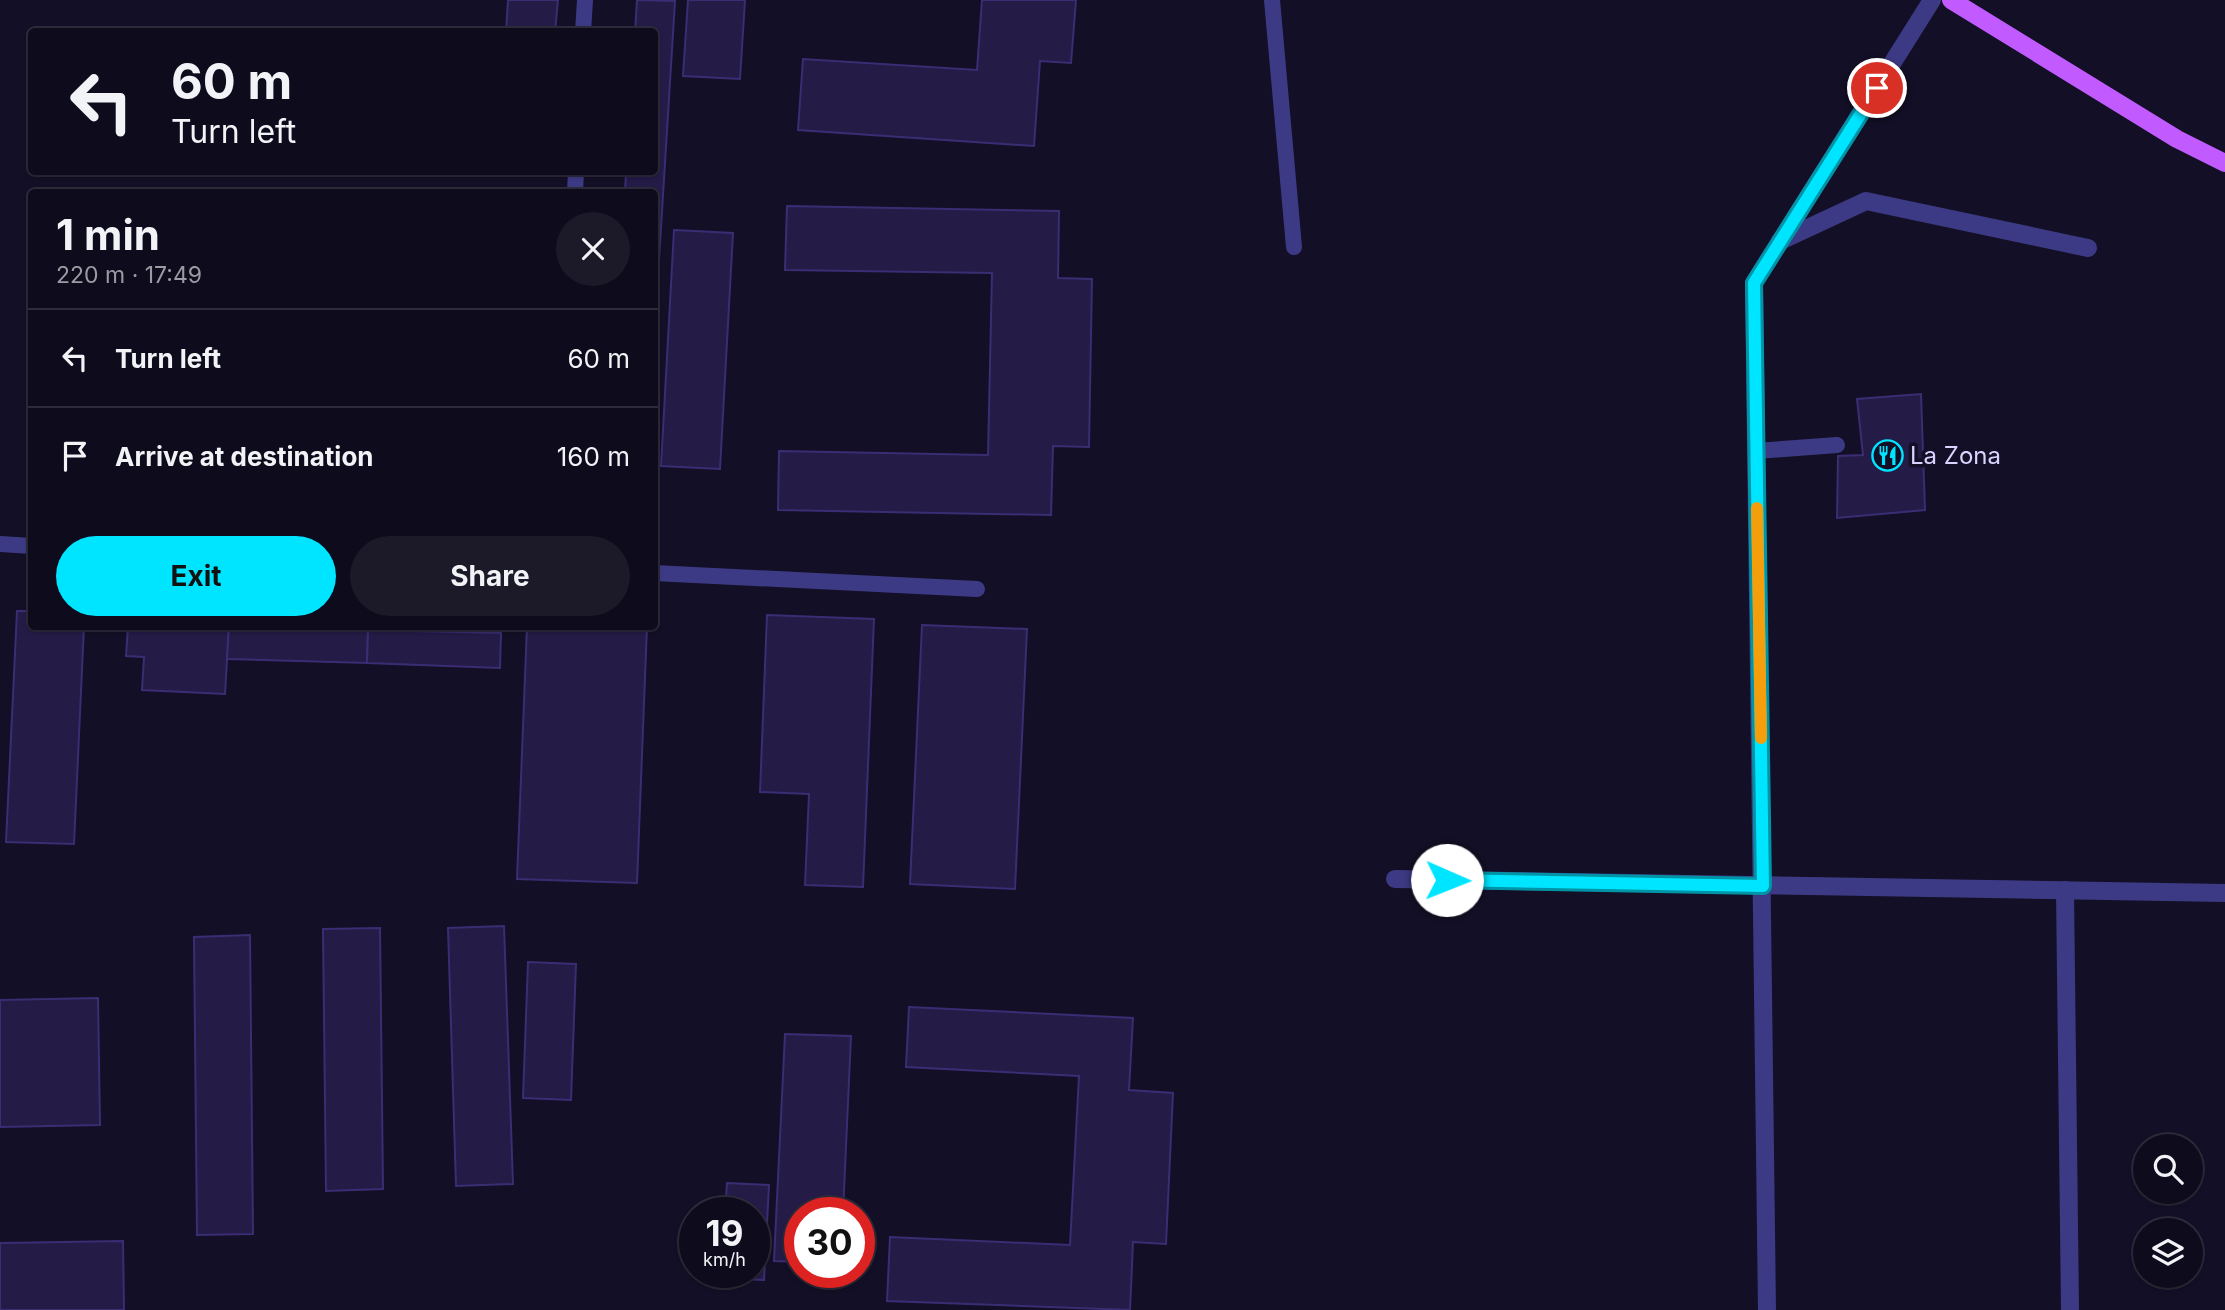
<!DOCTYPE html>
<html lang="en">
<head>
<meta charset="utf-8">
<style>
	body { margin:0; font-family:Inter,sans-serif; background:#1c1929; color:#f1f3f6; height:100vh; display:flex; flex-direction:column; font-size:26px; white-space:nowrap }
	* { box-sizing:border-box; margin:0 }
	p { font-size:23px; color:#9b9ba3 }
	.icon { flex:none; width:38px; height:38px; fill:none; stroke:currentColor; stroke-width:2; stroke-linecap:round; stroke-linejoin:round }
	.map { position:relative; flex:1; overflow:hidden }
	.side { position:absolute; left:28px; top:189px; width:630px; height:441px; display:flex; flex-direction:column; background:#0e0b1c; border-radius:7px; box-shadow:0 2px 5px #0004,0 0 0 2px #2e2b3b }
	.side>* { flex:none }
	.hud { position:absolute; left:28px; top:28px; width:630px; height:147px; border-radius:7px; box-shadow:0 2px 5px #0004,0 0 0 2px #2e2b3b; background:#0e0b1c; color:#f1f3f6; overflow:hidden }
	.tools { position:absolute; left:2133px; top:1134px; display:grid; gap:14px }
	.tools a { display:grid; place-items:center; width:70px; height:70px; border-radius:50%; background:#0e0b1c; box-shadow:0 2px 5px #0004,0 0 0 2px #2e2b3b; font-size:35px }
	.speed { position:absolute; left:679px; top:1197px; display:flex; gap:14px; font-size:35px; font-weight:700; text-align:center }
	.speed>* { display:grid; place-content:center; width:91px; height:91px; border-radius:50%; background:#0e0b1c; box-shadow:0 2px 5px #0004,0 0 0 2px #2e2b3b; line-height:1 }
	.speed small { font-size:18px; font-weight:400 }
	.speed .limit { border:10px solid #d22; background:#fff; color:#111 }
	.pin { position:absolute; display:grid; place-items:center; width:60px; height:60px; color:#fff; margin:-30px; border:4px solid #fff; border-radius:50%; box-shadow:0 2px 7px #0007 }
	.me { position:absolute; width:77px; margin:-38px; rotate:91deg; stroke-linejoin:round; filter:drop-shadow(0 0 5px #0008) }
	.turn { display:flex; align-items:center; gap:24px; height:147px; padding:0 28px; font-size:32px }
	.turn .icon { width:91px; height:91px; stroke-width:2.5 }
	.turn b { display:block; font-size:49px; line-height:60px }
	.round { display:grid; place-items:center; flex:none; width:74px; height:74px; border-radius:37px; background:#1c1929 }
	.headline { display:flex; align-items:center; justify-content:space-between; height:119px; padding:0 28px }
	h1 { font-size:42px; font-weight:700; line-height:52px }
	.cta { display:flex; gap:14px; margin-top:auto; padding:14px 28px }
	.cta a { flex:1; height:80px; border-radius:42px; background:#00e5ff; color:#111; font-size:28px; font-weight:700; line-height:80px; text-align:center }
	.cta a+a { background:#1c1929; color:#f1f3f6 }
	ul { padding:0; list-style:none }
	li { display:flex; align-items:center; gap:21px; height:98px; padding:0 28px; border-top:2px solid #2e2b3b }
	li div { flex:1 }
	li b { display:block; font-size:26px }
	li em { font-style:normal }
	.map>svg:first-child { display:block }
	.building { fill:#241b47; stroke:#3b2d73; stroke-width:2 }
	.lines { fill:none; stroke-linecap:round; stroke-linejoin:round }
	.service { stroke:#3d3a85; stroke-width:16 }
	.minor { stroke:#3d3a85; stroke-width:18 }
	.primary { stroke:#c25bff; stroke-width:18 }
	.route-casing { stroke:#0095a6; stroke-width:18 }
	.route { stroke:#00e5ff; stroke-width:12 }
	.slow { stroke:#f59e0b; stroke-width:12 }
	.labels { text-anchor:middle; stroke-width:7; stroke-linejoin:round; paint-order:stroke }
	.poi-label { font-size:24px; fill:#d9d4ff; stroke:#130f26; text-anchor:start }
</style>
</head>
<body>
<div class="map">
<svg width="2225" height="1310" viewBox="0 0 2225 1310">
	<rect width="100%" height="100%" fill="#130f26"/>
	<g class="building">
		<polygon points="508,0 558,0 555,32 506,32"/>
		<polygon points="637,0 675,1 656,309 654,192 625,192 626,172 654,172 654,32 635,32"/>
		<polygon points="688,0 745,0 740,79 683,76"/>
		<polygon points="982,0 1076,0 1071,63 1040,61 1034,146 798,130 803,59 977,70"/>
		<polygon points="787,206 1059,211 1058,278 1092,279 1089,447 1053,446 1051,515 778,510 779,451 988,455 992,273 785,270"/>
		<polygon points="674,230 733,233 720,469 661,466"/>
		<polygon points="1921,394 1925,510 1837,518 1838,456 1863,455 1857,399"/>
		<polygon points="17,611 32,611 32,626 84,626 74,844 6,842"/>
		<polygon points="767,615 874,619 863,887 805,885 809,794 760,792"/>
		<polygon points="922,625 1027,629 1015,889 910,884"/>
		<polygon points="128,626 229,626 225,694 142,690 144,657 126,656"/>
		<polygon points="229,626 368,630 367,663 227,659"/>
		<polygon points="527,626 647,626 637,883 517,879"/>
		<polygon points="368,630 501,633 500,668 367,663"/>
		<polygon points="504,926 513,1184 456,1186 448,928"/>
		<polygon points="380,928 383,1189 326,1191 323,929"/>
		<polygon points="250,935 253,1234 197,1235 194,937"/>
		<polygon points="528,962 576,964 571,1100 523,1098"/>
		<polygon points="98,998 100,1125 0,1127 0,1000"/>
		<polygon points="909,1007 1133,1018 1129,1090 1173,1093 1166,1244 1133,1242 1130,1310 887,1301 890,1237 1070,1245 1079,1076 906,1067"/>
		<polygon points="785,1034 851,1036 843,1213 800,1213 800,1262 774,1261"/>
		<polygon points="727,1183 769,1185 764,1280 721,1278 722,1272 754,1272 754,1213 725,1213"/>
		<polygon points="123,1241 124,1310 0,1310 0,1243"/>
	</g>
	<g class="lines">
		<g class="service">
			<polyline points="1272,0 1294,247"/>
			<polyline points="583,32 585,0"/>
			<polyline points="575,192 576,172"/>
			<polyline points="1756,451 1837,445"/>
			<polyline points="0,544 32,546"/>
			<polyline points="654,573 977,589"/>
		</g>
		<g class="minor">
			<polyline points="1780,241 1866,201 2088,248"/>
			<polyline points="1395,879 2225,893"/>
			<polyline points="2065,890 2070,1310"/>
			<polyline points="1767,1310 1754,283 1932,0"/>
		</g>
		<polyline class="primary" points="1951,0 2177,139 2225,163"/>
	</g>
	<g class="lines">
		<defs>
			<polyline id="route" points="1447,880 1763,886 1754,283 1877,88"/>
		</defs>
		<use href="#route" class="route-casing"/>
		<use href="#route" class="route"/>
		<polyline class="slow" points="1757,508 1761,738"/>
	</g>
	<defs>
		<symbol id="restaurant-ring" viewBox="-11 -11 22 22"><circle r="9.5" fill="#130f26" stroke="#00e5ff" stroke-width="1.5"/><path d="M-5-6h1v4h1v-4h1v4h1v-4h1v5L-1.5 .5V6h-2V.5L-5-1ZM5-6V6H3V1.5H1.5Q1.5-4 5-6Z" fill="#00e5ff"/></symbol>
	</defs>
	<g fill-rule="evenodd">
		<use href="#restaurant-ring" x="1870" y="438" width="35" height="35"/>
	</g>
	<g class="labels">
		<g class="poi-label">
			<text x="1910" y="464">La Zona</text>
		</g>
	</g>
</svg>
<div class="tools">
<a><svg class="icon" aria-label="search" viewBox="0 0 24 24"><circle cx="10" cy="10" r="6"/><path d="M15 15l6 6"/></svg></a>
<a><svg class="icon" aria-label="layers" viewBox="0 0 24 24"><path d="M12 4l9 5-9 5-9-5zM3 14l9 5 9-5"/></svg></a>
</div>
<div class="speed"><div>19<small>km/h</small></div><div class="limit">30</div></div>
<div class="pin" style="left:1877px;top:88px;background:#d93025"><svg class="icon" aria-label="arrive" viewBox="0 0 24 24"><path d="M6 21V4h12l-3 4 3 4H6"/></svg></div>
<svg class="me" style="left:1447px;top:880px" viewBox="-20 -20 40 40"><circle r="19" fill="#fff"/><path d="M0-13L10 11 0 6-10 11z" fill="#00e5ff"/></svg>
<div class="hud">
<div class="turn"><svg class="icon" aria-label="left" viewBox="0 0 24 24"><path d="M17 20v-9H6M10 6l-5 5 5 5"/></svg><div><b>60 m</b>Turn left</div></div>
</div>
<section class="side">
<div class="headline"><div><h1>1 min</h1><p>220 m · 17:49</p></div><a class="round"><svg class="icon" aria-label="close" viewBox="0 0 24 24"><path d="M6 6l12 12M18 6L6 18"/></svg></a></div>
<ul>
<li><svg class="icon" aria-label="left" viewBox="0 0 24 24"><path d="M17 20v-9H6M10 6l-5 5 5 5"/></svg><div><b>Turn left</b></div><em>60 m</em></li>
<li><svg class="icon" aria-label="arrive" viewBox="0 0 24 24"><path d="M6 21V4h12l-3 4 3 4H6"/></svg><div><b>Arrive at destination</b></div><em>160 m</em></li>
</ul>
<div class="cta"><a>Exit</a><a>Share</a></div>
</section>
</div>
</body>
</html>
